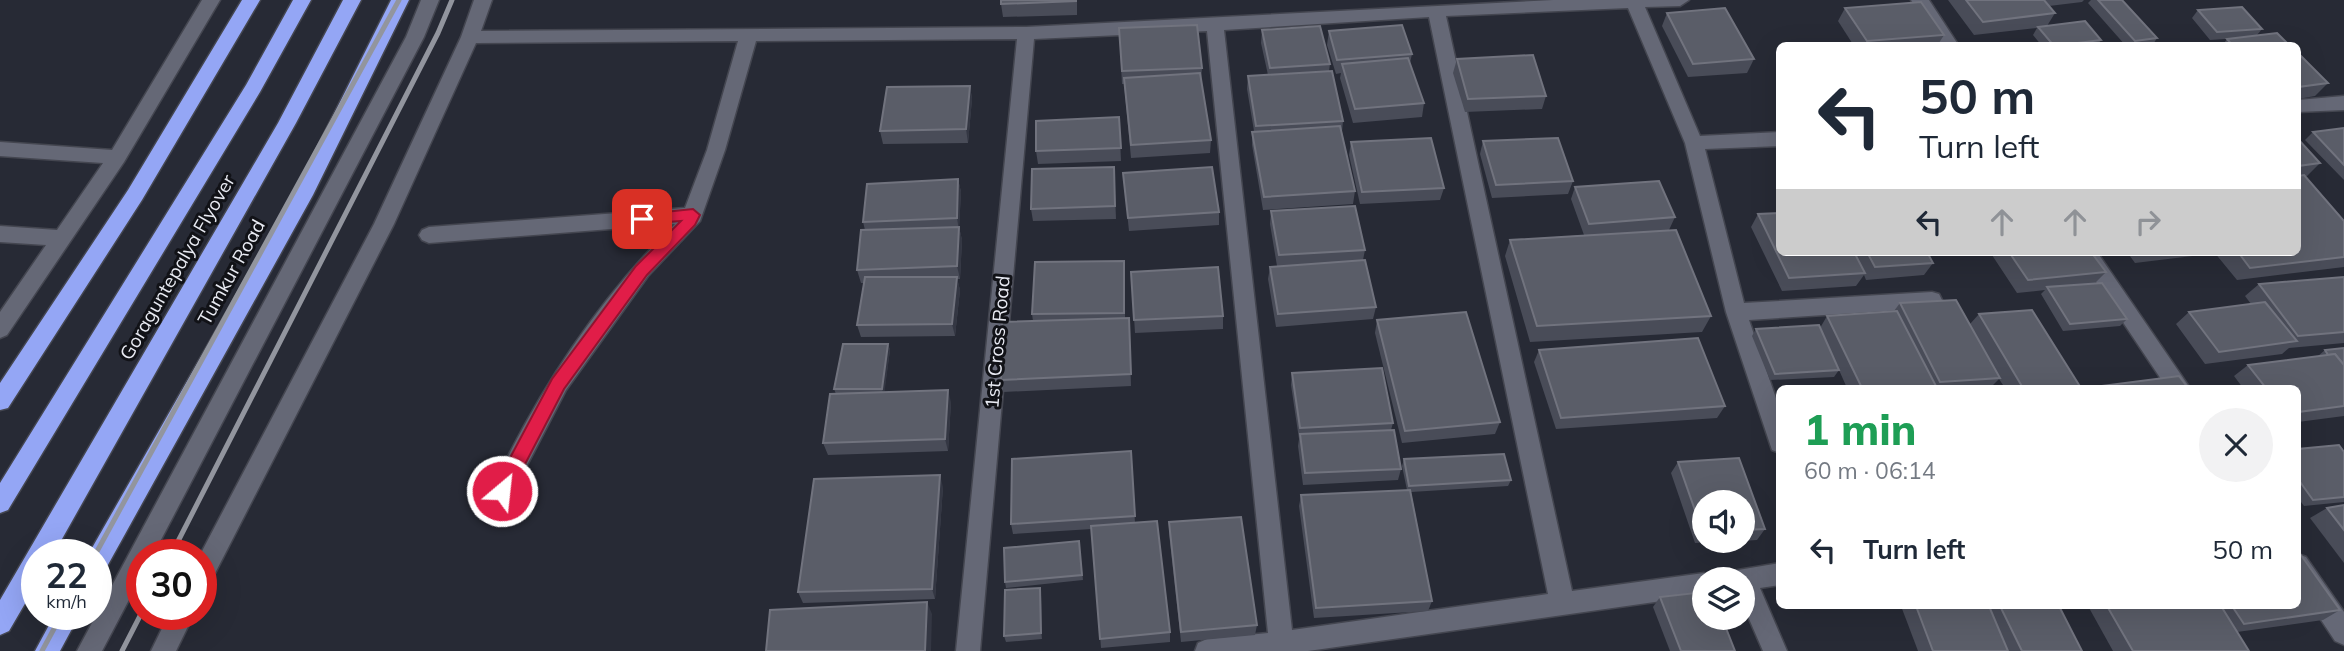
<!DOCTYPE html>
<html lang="en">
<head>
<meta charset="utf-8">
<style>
	body { margin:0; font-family:Mulish,sans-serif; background:#f2f2f3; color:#1f2937; height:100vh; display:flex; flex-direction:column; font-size:26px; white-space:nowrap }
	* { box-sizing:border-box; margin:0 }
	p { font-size:23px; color:#747a83 }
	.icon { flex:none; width:38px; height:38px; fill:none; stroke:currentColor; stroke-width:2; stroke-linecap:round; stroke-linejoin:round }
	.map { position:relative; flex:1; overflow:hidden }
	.details { position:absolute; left:1776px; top:385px; width:525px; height:224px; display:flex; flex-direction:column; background:#fff; border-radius:10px; box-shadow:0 7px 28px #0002 }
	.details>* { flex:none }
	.top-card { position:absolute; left:1776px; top:42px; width:525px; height:214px; border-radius:10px; box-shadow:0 7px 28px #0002; background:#fff; color:#1f2937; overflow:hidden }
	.controls { position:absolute; left:1692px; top:490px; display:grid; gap:14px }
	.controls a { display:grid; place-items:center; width:63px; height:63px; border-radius:50%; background:#fff; box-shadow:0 7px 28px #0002; font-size:35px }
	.speed { position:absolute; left:21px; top:539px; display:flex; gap:14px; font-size:35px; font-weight:700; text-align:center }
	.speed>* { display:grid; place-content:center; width:91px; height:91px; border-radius:50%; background:#fff; box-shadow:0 7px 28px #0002; line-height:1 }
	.speed small { font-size:18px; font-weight:400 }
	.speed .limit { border:10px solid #d22; background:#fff; color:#111 }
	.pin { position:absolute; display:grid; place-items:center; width:60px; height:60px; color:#fff; margin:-30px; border-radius:14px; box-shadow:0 4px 10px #0006 }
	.me { position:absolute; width:77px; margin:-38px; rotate:28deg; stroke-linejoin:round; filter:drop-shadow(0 0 5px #0008) }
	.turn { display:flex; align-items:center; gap:24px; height:147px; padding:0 28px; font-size:32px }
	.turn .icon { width:91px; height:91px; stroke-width:2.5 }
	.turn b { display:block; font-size:49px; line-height:60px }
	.lanes { display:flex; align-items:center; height:66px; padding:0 28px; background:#0003; justify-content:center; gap:35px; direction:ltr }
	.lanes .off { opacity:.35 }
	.round { display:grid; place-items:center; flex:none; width:74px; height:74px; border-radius:37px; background:#f2f2f3 }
	.headline { display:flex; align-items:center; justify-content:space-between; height:119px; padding:0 28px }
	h1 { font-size:42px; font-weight:800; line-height:52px; color:#1e9e55 }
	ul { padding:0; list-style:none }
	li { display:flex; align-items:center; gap:21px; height:91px; padding:0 28px }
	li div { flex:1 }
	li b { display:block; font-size:26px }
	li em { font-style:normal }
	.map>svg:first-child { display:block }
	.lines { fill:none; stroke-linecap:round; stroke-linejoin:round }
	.minor-casing { stroke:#444650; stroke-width:3 }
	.highway-casing { stroke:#444650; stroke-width:3 }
	.minor { fill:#656876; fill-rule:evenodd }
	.highway { fill:#94a6f5; fill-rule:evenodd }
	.rail { stroke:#92959e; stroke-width:5 }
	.wall { fill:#494c58 }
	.shaded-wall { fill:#343743 }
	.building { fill:#5a5d68; stroke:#71737e; stroke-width:2 }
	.route { fill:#e11d48; stroke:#92132f; stroke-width:2 }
	.labels { text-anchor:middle; stroke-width:6; stroke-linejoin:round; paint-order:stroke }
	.street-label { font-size:19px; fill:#e9ebf3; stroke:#111217 }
</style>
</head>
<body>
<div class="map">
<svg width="2344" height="651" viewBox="0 0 2344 651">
	<rect width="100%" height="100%" fill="#272a35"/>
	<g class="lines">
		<defs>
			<g id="minor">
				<polygon points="202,0 220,0 124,162 7,335 0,338 0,312 46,245 0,242 0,226 57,230 103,163 0,156 0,142 112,150"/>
				<polygon points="421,0 439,0 424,37 153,555 142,555 142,575 102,651 77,651 406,37"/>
				<path d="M474,0H492L481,31L1026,27L1553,0H1689L1680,6L1645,7L1700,136L1780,132V146L1705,149L1744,303L1932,292L1939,294L1942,300L1939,306L1932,308L1749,320L1780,410V453L1772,450L1726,312L1685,143L1628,8L1446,16L1572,591L1704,573L1714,579H1704V595L1308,651H1195L1198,643L1207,639L1268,633L1207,31L1034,39L980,651H956L1017,39L756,41L725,150L700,221L648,276L566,390L510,498L502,501L494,498L491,491C537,393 597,300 675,224L429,243L422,240L419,235L422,230L429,227L685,208L707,150L738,41L476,43L394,224L209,585L201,588L200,555L374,224L461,37ZM1429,17L1548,594L1292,630L1224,30Z"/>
				<polygon points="1911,0 1929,0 1959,46 1941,46"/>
				<polygon points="2344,96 2344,110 2298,112 2298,100"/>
				<polygon points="2076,252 2097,252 2190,388 2167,388"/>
				<polygon points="2298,554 2306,557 2344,612 2344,645 2335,641 2298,585"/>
				<polygon points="1780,563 1780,585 1760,588 1787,651 1763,651 1743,605 1743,579 1728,579 1732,571"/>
				<polygon points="169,614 194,614 176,651 151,651"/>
			</g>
			<g id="highway">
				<polygon points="242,0 260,0 142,200 8,408 0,410 0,383 128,190"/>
				<polygon points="293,0 311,0 260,92 8,510 0,513 0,483 246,85"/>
				<polygon points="343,0 361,0 296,123 53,555 37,555 37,583 9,631 0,635 0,600 278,123"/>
				<polygon points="391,0 409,0 313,195 104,572 96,575 96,555 88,555 294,194"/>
				<polygon points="55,614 80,614 60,651 35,651"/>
			</g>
		</defs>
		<use href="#minor" class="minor-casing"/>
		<use href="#highway" class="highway-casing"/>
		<use href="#minor" class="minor"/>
		<use href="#highway" class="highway"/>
		<g class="rail">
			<polyline points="95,555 399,0"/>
			<polyline points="171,555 438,33 452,0"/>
			<polyline points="42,651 62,614"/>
			<polyline points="122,651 142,612"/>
		</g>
	</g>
	<g class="wall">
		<polygon points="1077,0 1077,15 1003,17 1001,4"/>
		<polygon points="1948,0 2084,0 2082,2 2049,6 2055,13 2047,26 2101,40 2097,46 2042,46 2033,35 2037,28 1974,35"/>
		<polygon points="2091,0 2122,0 2157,38 2152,46 2126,46 2088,3"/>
		<polygon points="1845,8 1944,35 1937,46 1854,46 1838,21"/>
		<polygon points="2198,10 2262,29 2257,35 2233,46 2222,46 2227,39 2240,38 2210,40 2192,18"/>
		<polygon points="1667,13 1754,59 1747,73 1688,77 1662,26"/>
		<polygon points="1119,28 1202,68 1201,81 1211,140 1210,153 1131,158 1124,84 1122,84"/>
		<polygon points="1262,30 1330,64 1329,71 1343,121 1342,132 1355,191 1353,204 1263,210 1252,145 1252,132 1254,131 1247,89 1248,76 1268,75 1261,43"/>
		<polygon points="1329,31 1412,54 1410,63 1424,103 1422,117 1353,123 1340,78 1341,73 1336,74 1327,45"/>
		<polygon points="2298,53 2328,83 2315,96 2298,99"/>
		<polygon points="1457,59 1546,96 1542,109 1465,112 1453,73"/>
		<polygon points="970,86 972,99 968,143 883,144 880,131"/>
		<polygon points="1119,117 1121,161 1038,164 1036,151"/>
		<polygon points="2344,128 2344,180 2305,140 2313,132"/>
		<polygon points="2298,139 2320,163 2307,176 2305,177 2344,221 2344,267 2237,280 2214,252 2298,252"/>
		<polygon points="1483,141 1573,181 1568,194 1492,198 1480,154"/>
		<polygon points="1351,142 1444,188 1440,200 1360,204 1349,155"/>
		<polygon points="1114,167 1116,219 1033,221 1031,209"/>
		<polygon points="1123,173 1219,212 1219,225 1129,231"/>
		<polygon points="958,179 961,192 959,227 962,240 960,279 957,279 960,290 955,336 861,337 857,325 864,283 861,283 857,270 865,230 863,222"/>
		<polygon points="1575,187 1675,217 1669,230 1711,316 1702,332 1530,342 1505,256 1510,240 1584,235 1571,199"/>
		<polygon points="1271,211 1365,250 1363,260 1376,307 1373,319 1276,327 1268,279 1270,267 1277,266 1270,224"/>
		<polygon points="1758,214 1780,252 1927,252 1933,263 1924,275 1866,280 1864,275 1856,286 1782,291 1751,227"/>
		<polygon points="1990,252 2091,252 2106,272 2095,283 2127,319 2120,326 2063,331 2041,294 2045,290 2017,293"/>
		<polygon points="2127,252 2211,252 2209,254 2135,263"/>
		<polygon points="1131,272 1223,316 1223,329 1135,333"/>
		<polygon points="1125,273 1125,318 1129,318 1131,386 1003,392 1001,380 1033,321 1032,314"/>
		<polygon points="2344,277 2344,343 2289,348 2282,354 2205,364 2176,324 2189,312 2251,304 2245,296 2259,284"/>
		<polygon points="1900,303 1970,324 1979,314 2081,388 2005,388 1999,379 1990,388 1847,388 1839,370 1834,377 1770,380 1752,336 1756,329 1820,328 1827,316 1894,311"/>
		<polygon points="1377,320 1500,422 1495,434 1402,443 1375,333"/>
		<polygon points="888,344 890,350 884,392 951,402 948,451 828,455 823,443 836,394 834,389"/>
		<polygon points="2344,348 2344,416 2298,422 2298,388 2243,388 2234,376 2248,365 2318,356 2325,350"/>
		<polygon points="1539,350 1725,406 1717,418 1556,429 1534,362"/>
		<polygon points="1292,373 1393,423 1391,430 1401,469 1398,480 1303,485 1298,446 1299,439 1291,385"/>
		<polygon points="2298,449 2344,452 2344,502 2304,506 2298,498"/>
		<polygon points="1131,451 1135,523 1170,632 1170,642 1101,648 1092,529 1013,534 1011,524"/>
		<polygon points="1739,458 1765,529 1757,540 1743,541 1743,502 1704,502 1704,541 1741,541 1695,543 1671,473 1678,462"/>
		<polygon points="1404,459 1511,480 1508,486 1411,492 1432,601 1428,611 1314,618 1299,506 1301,495 1407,490 1402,466"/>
		<polygon points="943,487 935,599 803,603 798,592"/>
		<polygon points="2344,505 2344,563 2310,518 2327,508"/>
		<polygon points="1169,522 1257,625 1255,635 1181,642 1169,533"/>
		<polygon points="1079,541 1083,580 1006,588 1005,582"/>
		<polygon points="1040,588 1041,594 1042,639 1006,642 1004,636"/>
		<polygon points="1660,597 1735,651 1670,651 1653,607"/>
		<polygon points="1901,606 2059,606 2082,651 1918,651"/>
		<polygon points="2088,606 2298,606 2340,610 2323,620 2237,632 2249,651 2113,651"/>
	</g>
	<g class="shaded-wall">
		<polygon points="970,86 972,99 968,143 966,129"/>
		<polygon points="958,179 961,192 959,231 957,218"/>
		<polygon points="959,227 962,240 960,279 957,266"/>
		<polygon points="957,277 960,290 955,336 952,324"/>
		<polygon points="888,344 890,350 884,396 882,389"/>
		<polygon points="948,390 951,402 948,451 945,439"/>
		<polygon points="940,475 943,487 935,599 932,589"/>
		<polygon points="1040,588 1041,594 1042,639 1041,633"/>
		<polygon points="927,602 932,614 931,651 925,651"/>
	</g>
	<g class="building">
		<polygon points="1001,0 1076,0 1076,1 1001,4"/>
		<polygon points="1966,0 2044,0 2055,13 1983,22"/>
		<polygon points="2098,0 2122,0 2157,38 2135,41"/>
		<polygon points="1921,2 1944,35 1867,41 1845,8"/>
		<polygon points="2242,7 2262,29 2217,32 2198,10"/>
		<polygon points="1725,8 1754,59 1693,64 1667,13"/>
		<polygon points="2085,21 2101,40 2054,46 2038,27"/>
		<polygon points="1197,25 1202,68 1122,71 1119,28"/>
		<polygon points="1402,25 1412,54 1337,60 1329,31"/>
		<polygon points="1320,26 1330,64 1270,68 1262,30"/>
		<polygon points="2277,33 2290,46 2233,46 2227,39"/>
		<polygon points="2298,53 2328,83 2298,87"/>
		<polygon points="1533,55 1546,96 1468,99 1457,59"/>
		<polygon points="1408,58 1424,103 1355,109 1342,64"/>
		<polygon points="1332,71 1343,121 1256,126 1248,76"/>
		<polygon points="1200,73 1211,140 1131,145 1124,78"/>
		<polygon points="970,86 966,129 880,131 887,87"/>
		<polygon points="1119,117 1121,148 1036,151 1036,121"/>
		<polygon points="1340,126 1355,191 1264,197 1252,132"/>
		<polygon points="2344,128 2344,165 2313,132"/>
		<polygon points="1431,138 1444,188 1362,192 1351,142"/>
		<polygon points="1558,138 1573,181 1496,185 1483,141"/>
		<polygon points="2298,139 2320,163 2298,166"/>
		<polygon points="1114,167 1115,206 1031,209 1032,169"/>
		<polygon points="1212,167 1219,212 1128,218 1123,173"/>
		<polygon points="2304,175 2344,221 2344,257 2250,268 2238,252 2298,252 2298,176"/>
		<polygon points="958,179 957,218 863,222 867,184"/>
		<polygon points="1659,181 1675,217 1589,224 1575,187"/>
		<polygon points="1355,206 1365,250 1279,255 1271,211"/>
		<polygon points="1780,213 1780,252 1854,252 1865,273 1789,278 1758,214"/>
		<polygon points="959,227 957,266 857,270 861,230"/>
		<polygon points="1676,230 1711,316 1537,326 1510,240"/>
		<polygon points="1867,252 1927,252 1933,263 1875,267"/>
		<polygon points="2009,252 2091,252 2106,272 2028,280"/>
		<polygon points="1365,260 1376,307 1278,314 1270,267"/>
		<polygon points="1124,261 1124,313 1032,314 1035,262"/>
		<polygon points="1218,267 1223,316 1134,320 1131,272"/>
		<polygon points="865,277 957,277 952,324 857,325"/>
		<polygon points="2344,277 2344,332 2298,336 2259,284"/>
		<polygon points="2102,283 2127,319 2070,324 2047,287"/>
		<polygon points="1956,300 2000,378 1940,382 1900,303"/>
		<polygon points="2265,302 2297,341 2219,352 2189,312"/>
		<polygon points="2032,310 2081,388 2023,388 1979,314"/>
		<polygon points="1897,311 1937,388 1862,388 1827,316"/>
		<polygon points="1466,312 1500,422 1405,431 1377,320"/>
		<polygon points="1129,318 1131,374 1001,380 1002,322"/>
		<polygon points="1819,325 1839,370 1775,374 1756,329"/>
		<polygon points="1698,338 1725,406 1561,418 1539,350"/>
		<polygon points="843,344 888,344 882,389 834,389"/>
		<polygon points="2344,348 2344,365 2335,354 2328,355 2325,350"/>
		<polygon points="2335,354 2344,365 2344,406 2298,412 2298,388 2266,388 2248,365"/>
		<polygon points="1382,368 1393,423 1300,428 1292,373"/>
		<polygon points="2179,376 2188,388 2095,388 2094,387"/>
		<polygon points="948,390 945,439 823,443 830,394"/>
		<polygon points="1394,430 1401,469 1305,473 1300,434"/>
		<polygon points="2339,445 2344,452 2344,497 2313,500 2298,479 2298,449"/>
		<polygon points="1131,451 1135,516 1011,524 1012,459"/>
		<polygon points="1504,454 1511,480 1409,486 1404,459"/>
		<polygon points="1739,458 1765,529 1743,530 1743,502 1704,502 1704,533 1703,533 1678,462"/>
		<polygon points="940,475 932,589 798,592 814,479"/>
		<polygon points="1410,490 1432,601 1316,608 1301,495"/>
		<polygon points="2344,505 2344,530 2327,508"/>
		<polygon points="1241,517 1257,625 1181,632 1169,522"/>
		<polygon points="1157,521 1170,632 1100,639 1091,526"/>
		<polygon points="1079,541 1082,575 1005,582 1004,548"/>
		<polygon points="2298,551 2340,610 2244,624 2232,606 2298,606"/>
		<polygon points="1040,588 1041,633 1004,636 1005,590"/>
		<polygon points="1704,592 1704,618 1722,618 1735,651 1681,651 1660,597"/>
		<polygon points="927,602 925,651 766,651 770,610"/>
		<polygon points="1916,606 1989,606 2008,651 1933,651"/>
		<polygon points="2000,606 2059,606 2082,651 2022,651"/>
		<polygon points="2107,606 2221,606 2249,651 2133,651"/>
	</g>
	<polygon class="route" points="693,209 700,215 695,225 647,275 564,389 508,497 502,499 495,497 493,491 495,486 552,379 636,266 681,221 642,224 634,219 636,215"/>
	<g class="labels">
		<g class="street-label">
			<text transform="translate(177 267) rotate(-60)" y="7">Goraguntepalya Flyover</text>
			<text transform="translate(231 272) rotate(-61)" y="7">Tumkur Road</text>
			<text transform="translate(997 342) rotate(-85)" y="7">1st Cross Road</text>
		</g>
	</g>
</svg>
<div class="controls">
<a><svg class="icon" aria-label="sound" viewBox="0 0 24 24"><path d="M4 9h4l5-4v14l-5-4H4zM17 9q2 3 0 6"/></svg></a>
<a><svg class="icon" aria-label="layers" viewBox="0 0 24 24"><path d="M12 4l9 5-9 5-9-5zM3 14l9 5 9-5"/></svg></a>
</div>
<div class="speed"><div>22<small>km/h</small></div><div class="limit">30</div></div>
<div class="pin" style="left:642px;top:219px;background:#d93025"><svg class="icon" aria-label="arrive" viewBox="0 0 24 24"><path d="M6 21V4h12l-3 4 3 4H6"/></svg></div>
<svg class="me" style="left:502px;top:491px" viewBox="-20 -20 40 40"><circle r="17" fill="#e11d48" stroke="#fff" stroke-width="3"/><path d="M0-11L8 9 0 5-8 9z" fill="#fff"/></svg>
<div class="top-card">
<div class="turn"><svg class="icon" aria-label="left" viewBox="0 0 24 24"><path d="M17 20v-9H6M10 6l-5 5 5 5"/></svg><div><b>50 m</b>Turn left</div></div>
<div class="lanes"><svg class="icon" aria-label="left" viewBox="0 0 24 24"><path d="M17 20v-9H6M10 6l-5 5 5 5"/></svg><svg class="icon off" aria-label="ahead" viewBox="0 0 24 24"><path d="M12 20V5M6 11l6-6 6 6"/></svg><svg class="icon off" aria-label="ahead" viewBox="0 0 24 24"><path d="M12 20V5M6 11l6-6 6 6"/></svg><svg class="icon off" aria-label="right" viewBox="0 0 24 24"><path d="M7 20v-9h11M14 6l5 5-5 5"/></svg></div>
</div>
<section class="details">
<div class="headline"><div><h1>1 min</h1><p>60 m · 06:14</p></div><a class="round"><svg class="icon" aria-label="close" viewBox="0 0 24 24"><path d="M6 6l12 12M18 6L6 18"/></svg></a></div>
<ul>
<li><svg class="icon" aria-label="left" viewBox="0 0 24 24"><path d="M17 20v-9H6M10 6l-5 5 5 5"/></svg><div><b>Turn left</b></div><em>50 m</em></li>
</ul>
</section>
</div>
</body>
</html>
